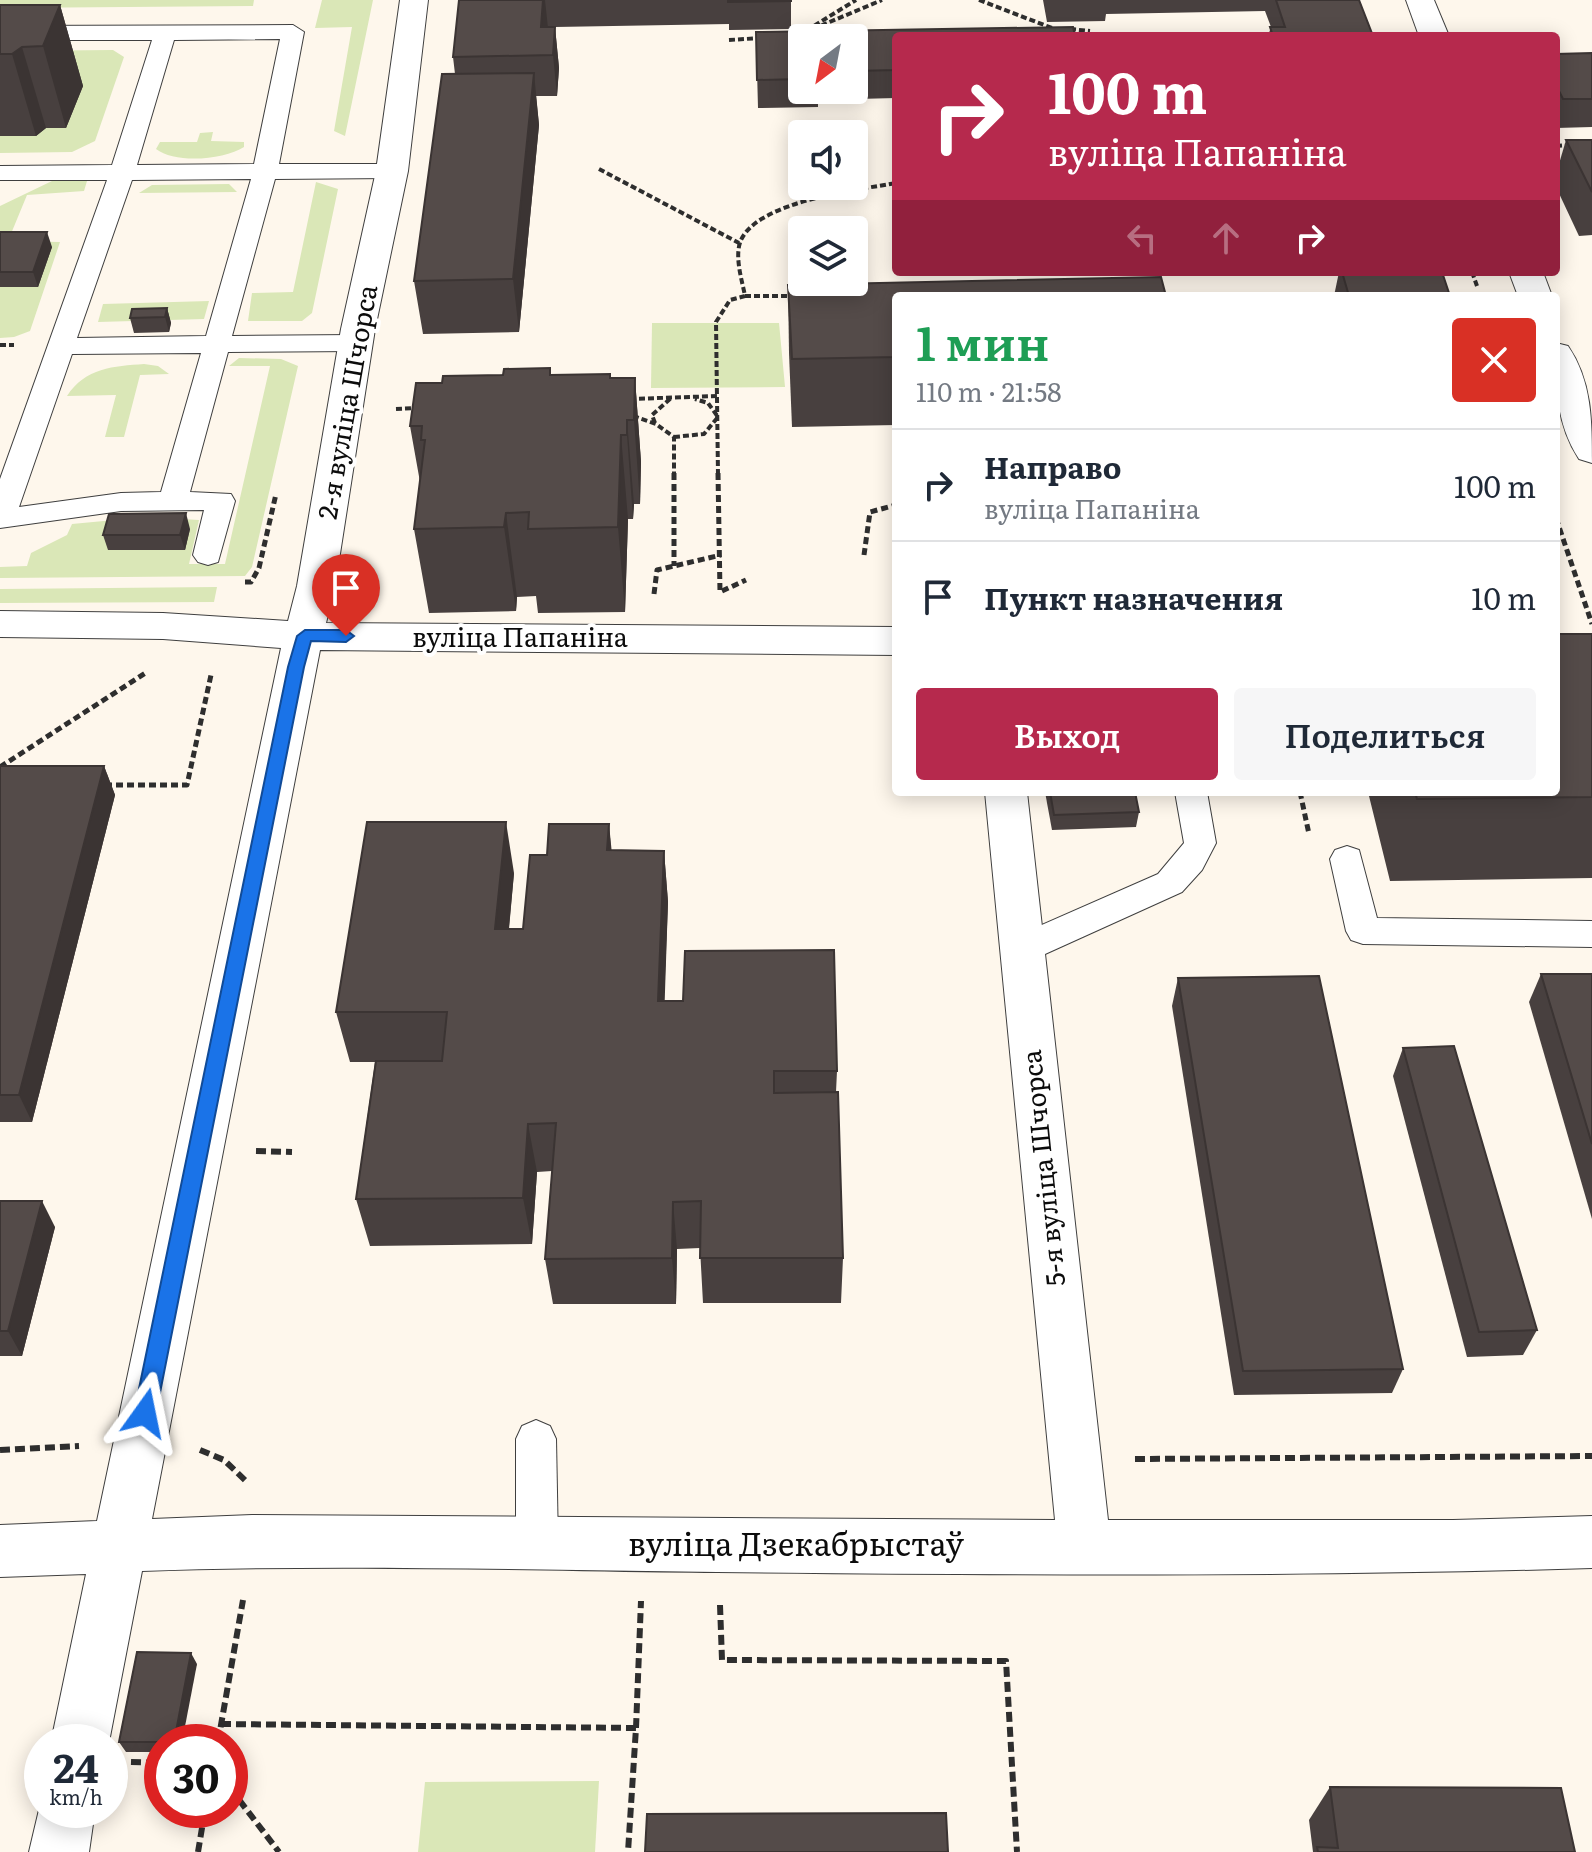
<!DOCTYPE html>
<html lang="ru">
<head>
<meta charset="utf-8">
<style>
	body { margin:0; font-family:Literata,serif; background:#f6f6f7; color:#1f2937; height:100vh; display:flex; flex-direction:column; font-size:30px; white-space:nowrap }
	* { box-sizing:border-box; margin:0 }
	p { font-size:26px; color:#747a83 }
	.icon { flex:none; width:44px; height:44px; fill:none; stroke:currentColor; stroke-width:2; stroke-linecap:round; stroke-linejoin:round }
	.map { position:relative; flex:1; overflow:hidden }
	.side { position:absolute; left:892px; top:292px; width:668px; height:504px; display:flex; flex-direction:column; background:#fff; border-radius:8px; box-shadow:0 4px 20px #0003 }
	.side>* { flex:none }
	.guide { position:absolute; left:892px; top:32px; width:668px; height:244px; border-radius:8px; box-shadow:0 4px 20px #0003; background:#b6294d; color:#fff; overflow:hidden }
	.needle { width:52px; rotate:212deg }
	.controls { position:absolute; left:788px; top:24px; display:grid; gap:16px }
	.controls a { display:grid; place-items:center; width:80px; height:80px; border-radius:8px; background:#fff; box-shadow:0 4px 20px #0003; font-size:40px }
	.speed { position:absolute; left:24px; top:1724px; display:flex; gap:16px; font-size:40px; font-weight:700; text-align:center }
	.speed>* { display:grid; place-content:center; width:104px; height:104px; border-radius:50%; background:#fff; box-shadow:0 4px 20px #0003; line-height:1 }
	.speed small { font-size:20px; font-weight:400 }
	.speed .limit { border:12px solid #d22; background:#fff; color:#111 }
	.pin { position:absolute; display:grid; place-items:center; width:68px; height:68px; color:#fff; margin:-82px -34px; border-radius:50% 50% 50% 0; rotate:-45deg; box-shadow:0 0 8px #0007 }
	.pin .icon { rotate:45deg }
	.me { position:absolute; width:88px; margin:-44px; rotate:12deg; stroke-linejoin:round; filter:drop-shadow(0 0 6px #0008) }
	.turn { display:flex; align-items:center; gap:28px; height:168px; padding:0 24px; font-size:36px }
	.turn .icon { width:104px; height:104px; stroke-width:2.5 }
	.turn b { display:block; font-size:56px; line-height:68px }
	.lanes { display:flex; align-items:center; height:76px; padding:0 24px; background:#0003; justify-content:center; gap:40px; direction:ltr }
	.lanes .off { opacity:.35 }
	.round { display:grid; place-items:center; flex:none; width:84px; height:84px; border-radius:8px; background:#f6f6f7 }
	.head { display:flex; align-items:center; justify-content:space-between; height:136px; padding:0 24px }
	h1 { font-size:48px; font-weight:600; line-height:60px; color:#1e9e55 }
	.action { display:flex; gap:16px; margin-top:auto; padding:16px 24px }
	.action a { flex:1; height:92px; border-radius:8px; background:#b6294d; color:#fff; font-size:32px; font-weight:600; line-height:92px; text-align:center }
	.action a+a { background:#f6f6f7; color:#1f2937 }
	ul { padding:0; list-style:none }
	li { display:flex; align-items:center; gap:24px; height:112px; padding:0 24px; border-top:2px solid #e0e1e3 }
	li div { flex:1 }
	li b { display:block; font-size:30px }
	li em { font-style:normal }
	.map>svg:first-child { display:block }
	.green { fill:#dae7b7 }
	.lines { fill:none; stroke-linecap:round; stroke-linejoin:round }
	.lane-casing { stroke:#3f3f3f; stroke-width:2 }
	.street-casing { stroke:#3f3f3f; stroke-width:2 }
	.path-far2 { stroke:#2e2e2e; stroke-width:4; stroke-dasharray:6 3; stroke-linecap:butt }
	.path-far1 { stroke:#2e2e2e; stroke-width:5; stroke-dasharray:7 4; stroke-linecap:butt }
	.path { stroke:#2e2e2e; stroke-width:6; stroke-dasharray:10 5; stroke-linecap:butt }
	.lane { fill:#fff; fill-rule:evenodd }
	.street { fill:#fff; fill-rule:evenodd }
	.wall { fill:#48403f; fill-rule:evenodd }
	.shaded-wall { fill:#3b3433 }
	.building { fill:#544b49; stroke:#3b3433; stroke-width:2 }
	.route { fill:#1a73e8; stroke:#114b97; stroke-width:2 }
	.labels { text-anchor:middle; stroke-width:8; stroke-linejoin:round; paint-order:stroke }
	.street-label { font-size:26px; fill:#0c0c0c; stroke:#fff }
	.near-street-label { font-size:32px; fill:#0c0c0c; stroke:#fff }
</style>
</head>
<body>
<div class="map">
<svg width="1592" height="1852" viewBox="0 0 1592 1852">
	<rect width="100%" height="100%" fill="#fef7ec"/>
	<g class="green">
		<polygon points="0,0 254,0 253,6 0,8"/>
		<polygon points="322,0 373,0 345,136 334,131 352,27 315,28"/>
		<polygon points="113,50 124,57 95,141 72,152 0,153 0,51"/>
		<path d="M213,132L211,141L244,142V147C224,160 175,164 156,149L160,142H197L200,133Z"/>
		<polygon points="52,181 87,181 84,191 27,195 8,241 60,242 30,331 14,337 0,338 0,206"/>
		<polygon points="316,182 338,189 312,313 302,321 248,321 252,293 293,292"/>
		<polygon points="229,184 237,192 139,193 152,185"/>
		<polygon points="209,301 204,319 98,322 103,304"/>
		<polygon points="652,323 779,323 785,387 651,388"/>
		<polygon points="239,358 281,359 298,366 252,567 245,576 0,578 0,567 27,566 31,553 67,535 72,524 146,517 199,520 189,564 225,564 270,366 229,366"/>
		<path d="M144,364L158,366L169,374L140,375L124,437H105L116,395L67,396C85,368 114,366 144,364Z"/>
		<polygon points="217,587 214,602 0,603 0,589"/>
		<polygon points="599,1781 595,1852 418,1852 425,1782"/>
	</g>
	<g class="lines">
		<defs>
			<g id="lane">
				<path d="M293,25L304,32L279,164H392L401,166L404,171L401,176L392,178L275,179L232,336L356,335L365,337L369,343L365,349L356,351L228,352L190,492L231,494L235,501L218,562L208,565L198,562L193,555L204,510L121,511L0,528V479L107,180H0V166L112,165L152,40H0V26ZM280,39L254,164L137,165L174,40ZM251,179L206,336L77,338L132,180ZM201,353L161,492L121,493L19,507L72,354Z"/>
				<polygon points="1175,792 1207,792 1216,843 1202,870 1182,892 1034,959 1022,962 1010,959 1005,949 1010,939 1158,874 1184,843"/>
				<polygon points="1347,846 1359,850 1377,918 1592,921 1592,947 1363,944 1351,940 1346,931 1330,859 1335,850"/>
				<polygon points="536,1420 550,1426 556,1439 558,1545 552,1559 537,1565 522,1559 516,1545 516,1439 522,1426"/>
			</g>
			<g id="street">
				<path d="M400,0H428L408,171L375,329L335,586L326,623L896,627V655L320,650L152,1519L252,1515L1055,1520L985,792H1027L1108,1520H1453L1592,1516V1568C1301,1577 1009,1575 717,1572C526,1570 333,1564 142,1571L109,1742H51L86,1574L0,1577V1525L97,1521L281,648L163,639L0,637V611L163,613L288,621L297,586L341,329L376,171Z"/>
				<polygon points="1406,0 1434,0 1449,36 1419,36"/>
				<polygon points="1509,272 1543,272 1552,296 1518,296"/>
				<path d="M1556,343L1568,346C1592,381 1592,421 1592,463L1579,459C1555,422 1556,384 1556,343Z"/>
				<polygon points="42,1797 42,1810 95,1810 89,1852 29,1852"/>
			</g>
		</defs>
		<use href="#lane" class="lane-casing"/>
		<use href="#street" class="street-casing"/>
		<g class="path-far2">
			<polyline points="979,0 1052,28"/>
			<polyline points="813,29 882,0"/>
			<polyline points="1070,29 1090,31"/>
			<polyline points="799,35 856,0"/>
			<polyline points="729,40 761,38"/>
			<polyline points="1556,146 1571,145"/>
			<polyline points="599,169 739,243"/>
			<polyline points="1472,272 1477,286"/>
			<polyline points="745,296 792,296"/>
			<polyline points="0,345 14,345"/>
			<polyline points="630,399 718,396"/>
			<polyline points="396,409 418,408"/>
			<polyline points="633,416 656,424 674,437 674,475"/>
			<polyline points="655,423 652,415 671,398"/>
			<polyline points="674,437 704,434 718,417 708,403 695,399"/>
			<path d="M718,475L716,322L730,300L745,296C742,280 734,256 741,240C759,201 857,190 896,183"/>
		</g>
		<g class="path-far1">
			<polyline points="674,473 674,566"/>
			<polyline points="718,473 720,592"/>
			<polyline points="1556,518 1592,624"/>
			<polyline points="864,555 870,512 896,505"/>
			<polyline points="245,582 251,582 259,568 276,494"/>
			<polyline points="722,591 746,580"/>
			<polyline points="654,594 657,570 721,555"/>
			<polyline points="0,767 147,672"/>
			<polyline points="105,785 187,785 211,675"/>
			<polyline points="1300,792 1309,834"/>
		</g>
		<g class="path">
			<polyline points="256,1151 292,1152"/>
			<polyline points="0,1450 79,1446"/>
			<polyline points="200,1450 224,1460 247,1482"/>
			<polyline points="1135,1459 1592,1456"/>
			<polyline points="720,1605 722,1660 1006,1661 1017,1852"/>
			<polyline points="221,1724 636,1728 628,1852"/>
			<polyline points="636,1728 641,1601"/>
			<polyline points="218,1742 243,1600"/>
			<polyline points="131,1762 162,1763"/>
			<polyline points="230,1788 279,1852"/>
			<polyline points="198,1852 205,1810"/>
		</g>
		<use href="#lane" class="lane"/>
		<use href="#street" class="street"/>
	</g>
	<g class="wall">
		<polygon points="459,0 791,0 791,29 729,30 729,24 555,27 559,68 557,96 536,96 539,125 519,332 423,334 414,281 455,74 453,57"/>
		<polygon points="1043,0 1359,0 1373,36 1268,36 1271,27 1265,11 1106,14 1105,21 1047,22"/>
		<polygon points="0,5 60,5 83,86 66,128 46,128 36,136 0,136"/>
		<path d="M756,32L896,36V98L818,100V107L758,108ZM802,38H854V90H802Z"/>
		<polygon points="1592,53 1592,127 1556,128 1556,54"/>
		<polygon points="1566,140 1592,140 1592,235 1579,236 1556,187 1556,174"/>
		<polygon points="0,232 52,247 38,287 0,287"/>
		<polygon points="1339,272 1442,272 1450,296 1334,296"/>
		<polygon points="788,285 896,296 896,425 792,427 789,353"/>
		<polygon points="167,308 171,323 169,332 134,333 130,318"/>
		<polygon points="550,368 551,375 611,378 635,378 641,462 640,504 634,504 633,519 628,519 625,612 538,613 536,596 517,597 516,611 429,613 414,529 420,482 410,426 442,383"/>
		<polygon points="190,529 185,550 108,550 103,535"/>
		<polygon points="1592,634 1592,878 1390,881 1368,792 1556,792"/>
		<polygon points="0,766 104,766 115,795 32,1122 0,1122"/>
		<polygon points="1045,792 1135,792 1139,812 1136,827 1052,830"/>
		<polygon points="609,824 611,850 664,851 668,902 664,1001 837,1071 836,1092 843,1258 841,1303 703,1303 700,1248 677,1249 676,1304 553,1304 545,1259 552,1171 537,1172 532,1244 370,1246 356,1199 375,1062 350,1062 336,1012 514,873 509,929 523,929 547,855"/>
		<polygon points="1541,974 1592,974 1592,1219 1529,1002"/>
		<polygon points="1178,978 1403,1369 1392,1393 1234,1395 1172,1006"/>
		<polygon points="1403,1048 1537,1330 1523,1355 1467,1357 1393,1076"/>
		<polygon points="0,1201 55,1227 22,1356 0,1356"/>
		<polygon points="197,1664 162,1742 162,1752 126,1752 119,1742"/>
		<polygon points="1330,1787 1575,1852 1313,1852 1309,1820"/>
	</g>
	<g class="shaded-wall">
		<polygon points="543,0 545,0 548,28 541,27"/>
		<polygon points="60,5 83,86 66,128 43,46"/>
		<polygon points="555,27 559,68 557,96 553,55"/>
		<polygon points="22,47 46,128 36,136 12,54"/>
		<polygon points="534,73 539,125 519,332 513,279"/>
		<polygon points="47,232 52,247 38,287 33,272"/>
		<polygon points="167,308 171,323 169,332 165,317"/>
		<polygon points="635,378 641,462 640,504 634,420"/>
		<polygon points="627,420 634,504 633,519 627,435"/>
		<polygon points="621,435 628,519 625,612 618,527"/>
		<polygon points="186,513 190,529 185,550 180,535"/>
		<polygon points="506,513 517,597 516,611 504,527"/>
		<polygon points="104,766 115,795 32,1122 19,1095"/>
		<polygon points="506,822 514,873 504,979 495,929"/>
		<polygon points="609,824 614,875 607,850"/>
		<polygon points="664,851 668,902 663,1051 658,1001"/>
		<polygon points="528,1124 537,1172 532,1244 523,1198"/>
		<polygon points="42,1201 55,1227 22,1356 8,1331"/>
		<polygon points="673,1202 677,1249 676,1304 672,1258"/>
		<polygon points="191,1653 197,1664 182,1742 174,1742"/>
	</g>
	<g class="building">
		<polygon points="459,0 543,0 541,27 555,27 553,55 453,57"/>
		<polygon points="728,0 791,0 791,1 728,2"/>
		<polygon points="1276,0 1359,0 1373,36 1273,36 1270,27 1285,27"/>
		<polygon points="0,5 60,5 43,46 22,47 12,54 0,54"/>
		<polygon points="1073,27 1075,36 896,36 896,70 854,71 854,38 802,38 802,79 757,80 756,32"/>
		<polygon points="1592,53 1592,99 1563,99 1556,85 1556,54"/>
		<polygon points="534,73 513,279 414,281 442,74"/>
		<polygon points="1566,140 1592,140 1592,192"/>
		<polygon points="0,232 47,232 33,272 0,272"/>
		<polygon points="1342,272 1442,272 1450,296 1349,296"/>
		<polygon points="1161,277 1166,296 896,296 896,357 792,359 788,285"/>
		<polygon points="167,308 165,317 130,318 132,309"/>
		<polygon points="550,368 550,375 610,374 610,378 635,378 634,420 627,420 627,435 621,435 618,527 528,529 529,512 506,513 504,527 414,529 425,440 421,440 422,426 410,426 416,383 442,383 443,376 503,375 504,369"/>
		<polygon points="186,513 180,535 103,535 109,514"/>
		<polygon points="1556,634 1592,634 1592,797 1417,799 1415,792 1556,792"/>
		<polygon points="0,766 104,766 19,1095 0,1095"/>
		<polygon points="1050,792 1135,792 1139,812 1054,815"/>
		<polygon points="367,822 506,822 495,929 523,929 530,855 547,855 549,824 609,824 607,850 664,851 658,1001 683,1001 685,951 834,950 837,1071 774,1071 774,1093 838,1092 843,1258 700,1258 701,1201 673,1202 672,1258 545,1259 556,1123 528,1124 523,1198 356,1199 376,1061 442,1061 447,1012 336,1012"/>
		<polygon points="1541,974 1592,974 1592,1144"/>
		<polygon points="1319,976 1403,1369 1243,1371 1178,978"/>
		<polygon points="1454,1046 1537,1330 1479,1332 1403,1048"/>
		<polygon points="0,1201 42,1201 8,1331 0,1331"/>
		<polygon points="137,1652 191,1653 174,1742 119,1742"/>
		<polygon points="1330,1787 1561,1788 1575,1852 1318,1852 1317,1847 1338,1848"/>
		<polygon points="946,1813 948,1852 645,1852 647,1814"/>
	</g>
	<polygon class="route" points="305,630 346,630 354,636 346,642 311,641 304,667 156,1413 153,1420 145,1423 137,1420 134,1413 288,667 297,636"/>
	<g class="labels">
		<g class="street-label">
			<text transform="translate(348 402) rotate(-80)" y="9">2-я вуліца Шчорса</text>
			<text x="520" y="647">вуліца Папаніна</text>
			<text transform="translate(1044 1168) rotate(-96)" y="9">5-я вуліца Шчорса</text>
		</g>
		<g class="near-street-label">
			<text x="796" y="1556">вуліца Дзекабрыстаў</text>
		</g>
	</g>
</svg>
<div class="controls">
<a><svg class="needle" viewBox="-14 -14 28 28"><path d="M0-13l5 13h-10z" fill="#e53935"/><path d="M0 13l5-13h-10z" fill="#747a83"/></svg></a>
<a><svg class="icon" aria-label="sound" viewBox="0 0 24 24"><path d="M4 9h4l5-4v14l-5-4H4zM17 9q2 3 0 6"/></svg></a>
<a><svg class="icon" aria-label="layers" viewBox="0 0 24 24"><path d="M12 4l9 5-9 5-9-5zM3 14l9 5 9-5"/></svg></a>
</div>
<div class="speed"><div>24<small>km/h</small></div><div class="limit">30</div></div>
<div class="pin" style="left:346px;top:636px;background:#d93025"><svg class="icon" aria-label="arrive" viewBox="0 0 24 24"><path d="M6 21V4h12l-3 4 3 4H6"/></svg></div>
<svg class="me" style="left:145px;top:1413px" viewBox="-20 -20 40 40"><path d="M0-17L14 15 0 8-14 15z" fill="#1a73e8" stroke="#fff" stroke-width="4"/></svg>
<div class="guide">
<div class="turn"><svg class="icon" aria-label="right" viewBox="0 0 24 24"><path d="M7 20v-9h11M14 6l5 5-5 5"/></svg><div><b>100 m</b>вуліца Папаніна</div></div>
<div class="lanes"><svg class="icon off" aria-label="left" viewBox="0 0 24 24"><path d="M17 20v-9H6M10 6l-5 5 5 5"/></svg><svg class="icon off" aria-label="ahead" viewBox="0 0 24 24"><path d="M12 20V5M6 11l6-6 6 6"/></svg><svg class="icon" aria-label="right" viewBox="0 0 24 24"><path d="M7 20v-9h11M14 6l5 5-5 5"/></svg></div>
</div>
<section class="side">
<div class="head"><div><h1>1 мин</h1><p>110 m · 21:58</p></div><a class="round" style="background:#d93025;color:#fff"><svg class="icon" aria-label="close" viewBox="0 0 24 24"><path d="M6 6l12 12M18 6L6 18"/></svg></a></div>
<ul>
<li><svg class="icon" aria-label="right" viewBox="0 0 24 24"><path d="M7 20v-9h11M14 6l5 5-5 5"/></svg><div><b>Направо</b><p>вуліца Папаніна</p></div><em>100 m</em></li>
<li><svg class="icon" aria-label="arrive" viewBox="0 0 24 24"><path d="M6 21V4h12l-3 4 3 4H6"/></svg><div><b>Пункт назначения</b></div><em>10 m</em></li>
</ul>
<div class="action"><a>Выход</a><a>Поделиться</a></div>
</section>
</div>
</body>
</html>
